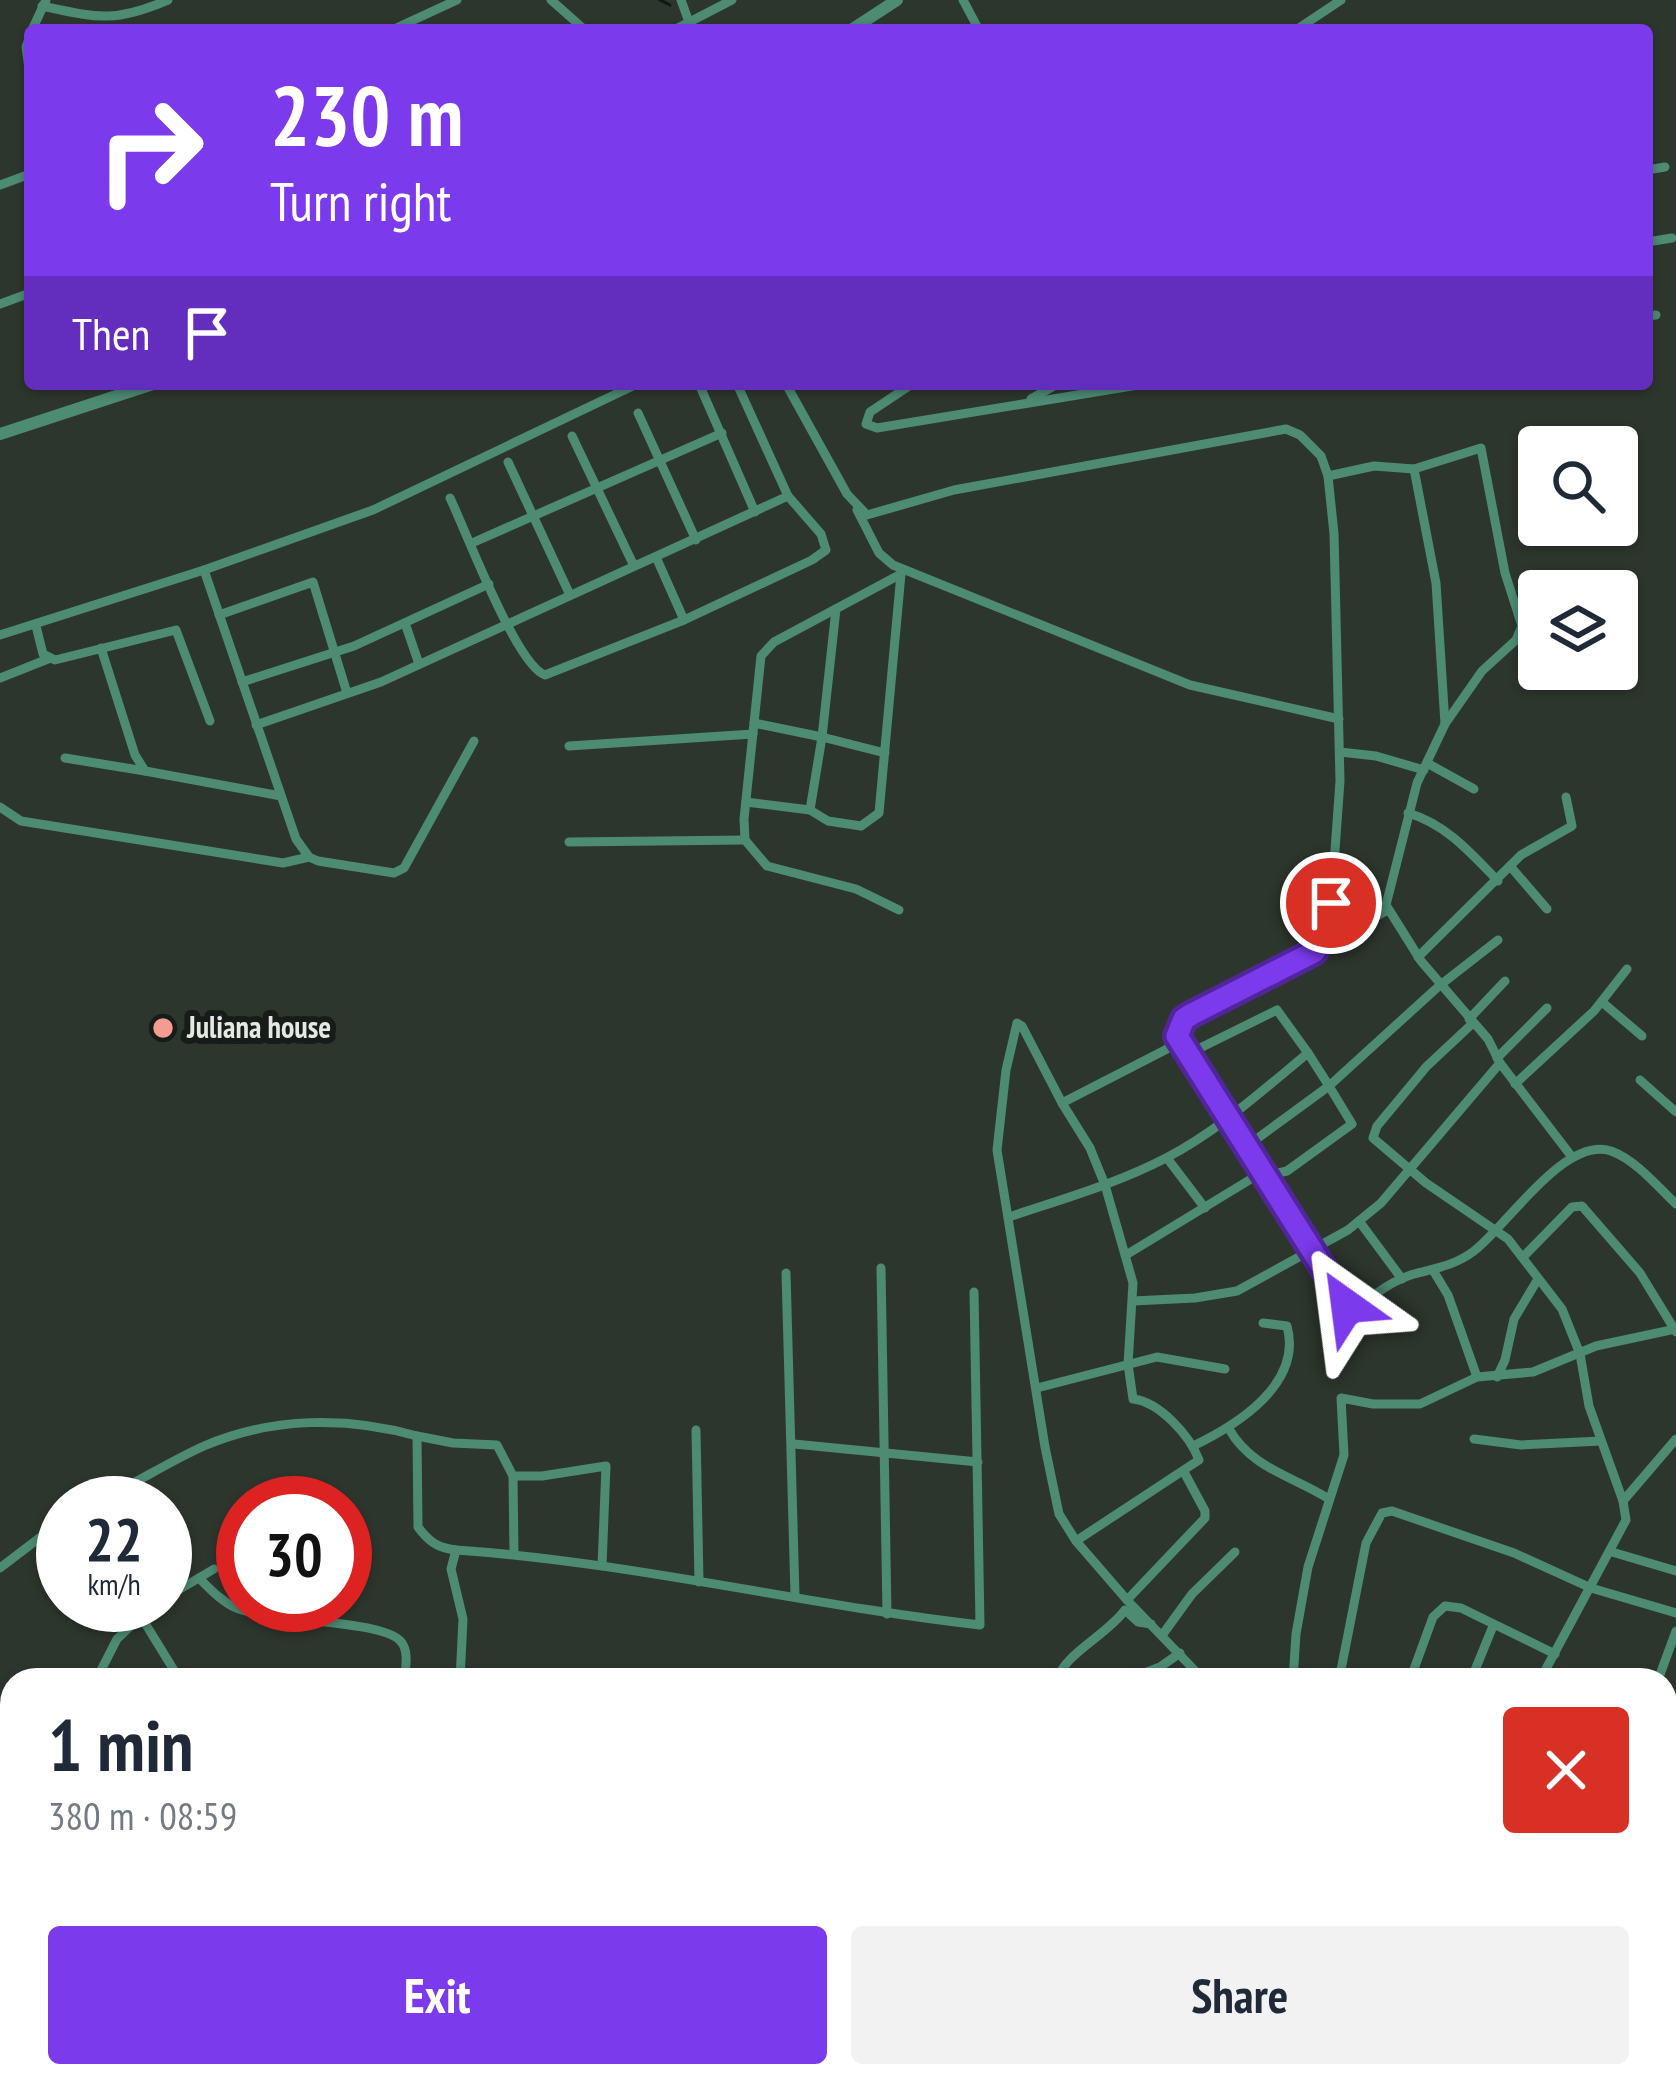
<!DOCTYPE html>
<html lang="en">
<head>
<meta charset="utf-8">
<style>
	body { margin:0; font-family:"PT Sans Narrow",sans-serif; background:#f2f2f3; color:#1f2937; height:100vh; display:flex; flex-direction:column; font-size:45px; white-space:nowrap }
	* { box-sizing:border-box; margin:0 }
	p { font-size:39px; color:#747a83 }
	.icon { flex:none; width:66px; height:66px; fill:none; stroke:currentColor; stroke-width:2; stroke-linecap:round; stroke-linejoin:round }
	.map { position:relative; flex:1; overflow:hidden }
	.drawer { position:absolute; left:0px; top:1668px; width:1677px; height:420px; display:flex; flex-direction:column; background:#fff; border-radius:36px 36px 0 0; box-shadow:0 3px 9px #0004 }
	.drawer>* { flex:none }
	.banner { position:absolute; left:24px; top:24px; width:1629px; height:366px; border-radius:12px; box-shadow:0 3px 9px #0004; background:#7c3aed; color:#fff; overflow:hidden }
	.buttons { position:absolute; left:1518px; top:426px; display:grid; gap:24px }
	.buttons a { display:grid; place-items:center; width:120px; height:120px; border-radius:12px; background:#fff; box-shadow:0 3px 9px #0004; font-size:60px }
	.speed { position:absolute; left:36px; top:1476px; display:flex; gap:24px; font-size:60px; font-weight:700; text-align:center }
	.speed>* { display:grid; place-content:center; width:156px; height:156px; border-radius:50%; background:#fff; box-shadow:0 3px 9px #0004; line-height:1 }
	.speed small { font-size:30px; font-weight:400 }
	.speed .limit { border:18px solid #d22; background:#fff; color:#111 }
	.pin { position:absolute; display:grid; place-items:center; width:102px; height:102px; color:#fff; margin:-51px; border:6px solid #fff; border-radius:50%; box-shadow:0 3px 12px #0007 }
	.me { position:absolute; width:132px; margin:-66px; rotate:329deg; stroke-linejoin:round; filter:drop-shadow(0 0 9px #0008) }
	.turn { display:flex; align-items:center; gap:42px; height:252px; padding:0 48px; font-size:54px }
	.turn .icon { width:156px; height:156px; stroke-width:2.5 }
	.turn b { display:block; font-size:84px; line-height:102px }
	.then { display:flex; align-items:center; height:114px; padding:0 48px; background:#0003; gap:24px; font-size:45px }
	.round { display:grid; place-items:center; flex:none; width:126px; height:126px; border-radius:12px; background:#f2f2f3 }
	.overview { display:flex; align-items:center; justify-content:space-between; height:204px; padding:0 48px }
	h1 { font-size:72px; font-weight:700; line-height:90px }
	.cta { display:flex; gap:24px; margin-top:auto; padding:24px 48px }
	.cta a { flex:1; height:138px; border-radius:12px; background:#7c3aed; color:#fff; font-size:48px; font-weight:700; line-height:138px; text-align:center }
	.cta a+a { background:#f2f2f3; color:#1f2937 }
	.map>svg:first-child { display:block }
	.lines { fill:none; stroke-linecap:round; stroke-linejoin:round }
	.stream { stroke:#0a1a19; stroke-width:3 }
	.river { stroke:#0a1a19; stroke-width:16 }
	.minor { stroke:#4d8b73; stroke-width:9 }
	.tertiary { stroke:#4d8b73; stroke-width:12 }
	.route-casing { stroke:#51269a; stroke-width:30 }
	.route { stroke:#7c3aed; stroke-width:21 }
	.poi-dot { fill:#f59c91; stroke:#181c18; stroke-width:4.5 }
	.labels { text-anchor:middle; stroke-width:12; stroke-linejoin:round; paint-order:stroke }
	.poi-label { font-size:30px; font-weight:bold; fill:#e4e9e4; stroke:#181c18; text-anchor:start }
</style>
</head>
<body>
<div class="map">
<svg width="1676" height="2088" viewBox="0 0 1676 2088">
	<rect width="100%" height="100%" fill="#2d362d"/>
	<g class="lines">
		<polyline class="stream" points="660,0 670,5"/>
		<g class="river">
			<polyline points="0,1707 12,1710"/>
			<polyline points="0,1815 12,1786"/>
			<polyline points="0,1815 12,1836"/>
			<polyline points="127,2076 133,2088"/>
		</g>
		<g class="minor">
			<polyline points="551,0 585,30"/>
			<polyline points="681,0 689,22"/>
			<polyline points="963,0 979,30"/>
			<path d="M42,6C98,18 114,23 168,0"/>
			<polyline points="32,30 46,0"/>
			<polyline points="392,30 457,0"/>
			<polyline points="674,30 732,0"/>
			<polyline points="1296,30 1341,0"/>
			<polyline points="30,36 26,47 30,76"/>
			<polyline points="1647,170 1665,167"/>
			<polyline points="0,185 30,174"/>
			<polyline points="1647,242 1672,238"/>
			<polyline points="0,304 30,293"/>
			<polyline points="1647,316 1656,315"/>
			<polyline points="699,384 755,512"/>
			<path d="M786,384L847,494L867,515L954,490L1286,429L1300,435L1321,456L1328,476L1334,534L1340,781L1330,919L1321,945L1192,1014L1167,1049L1062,1103L1090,1148L1105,1185L1133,1283L1128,1364L1133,1399C1160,1402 1190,1436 1199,1460L1076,1541"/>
			<polyline points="912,384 870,412 866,424 877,428 1144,384"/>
			<polyline points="1031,399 1057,384"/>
			<polyline points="638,413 696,540"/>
			<polyline points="572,436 634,566"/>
			<polyline points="508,462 570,595"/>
			<polyline points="1414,469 1436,583 1445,724"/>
			<polyline points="1328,476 1374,466 1414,469 1481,448 1505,573 1522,626 1516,640 1482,671 1445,724 1417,783 1386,905 1421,961 1488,1039 1500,1063 1572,1157"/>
			<path d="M450,498C466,531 516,665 545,675L684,620L812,560L826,550L821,534L788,496"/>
			<polyline points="857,510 879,553 893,565 1190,685 1339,719"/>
			<polyline points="472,543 722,433"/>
			<polyline points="656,557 684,620"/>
			<polyline points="204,570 373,510 637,384"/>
			<polyline points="219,615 313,582 347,693"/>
			<polyline points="405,623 419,664"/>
			<polyline points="36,626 43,654 55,660 176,630 210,721"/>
			<polyline points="0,635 204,570 296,839 309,857 318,861 394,873 404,868 474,741"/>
			<polyline points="101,648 135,755 145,771 281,796"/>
			<polyline points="0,678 48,659"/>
			<polyline points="242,682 354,646 489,584"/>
			<polyline points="754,723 822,737 836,609"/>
			<polyline points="256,725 381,682 788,496 737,384"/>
			<polyline points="569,746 753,734"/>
			<polyline points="1340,752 1376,756 1424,770"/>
			<polyline points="65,758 145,771"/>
			<polyline points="1427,763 1474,789"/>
			<polyline points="746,802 810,810 828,821 861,826 879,813 901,574"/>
			<polyline points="0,807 21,821 283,863 309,857"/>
			<polyline points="810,810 822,737 885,753"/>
			<path d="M1408,813C1446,824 1471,853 1498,881"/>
			<polyline points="569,842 745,840"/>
			<polyline points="1510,866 1547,909"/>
			<polyline points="899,910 856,889 767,866 745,840 744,819 761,656 774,642 901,574"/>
			<polyline points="1323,944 1388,910"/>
			<polyline points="1418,957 1521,855 1572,826 1566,797"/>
			<polyline points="1602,1002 1642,1036"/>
			<polyline points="1469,1019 1505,981"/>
			<polyline points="1473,1023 1426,1067 1377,1126 1373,1138 1426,1183 1508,1239 1562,1309 1580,1354 1589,1406 1623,1501 1626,1520 1540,1680"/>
			<path d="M1177,1037L1347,1306L1358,1307C1375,1294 1393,1280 1414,1274C1436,1268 1454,1266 1474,1251C1507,1226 1564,1136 1611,1151C1636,1160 1658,1187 1676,1204"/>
			<polyline points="1188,1054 1277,1010 1308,1053"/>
			<polyline points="1497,1058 1547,1008"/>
			<polyline points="1640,1080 1676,1112"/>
			<polyline points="1515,1084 1594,1011 1627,969"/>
			<polyline points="1062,1103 1022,1026 1017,1023 1006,1070 997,1150 1045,1447 1059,1514 1076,1541 1127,1600 1204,1680"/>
			<polyline points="1167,1158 1205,1208"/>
			<path d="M1009,1217C1062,1199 1116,1184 1166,1158C1218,1131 1263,1090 1308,1053L1329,1086L1247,1146"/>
			<polyline points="1359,1221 1402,1279"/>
			<polyline points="1126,1255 1251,1179 1287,1171 1352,1124 1329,1086 1439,986 1498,940"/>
			<polyline points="1523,1257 1572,1207 1582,1206 1640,1273 1676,1332"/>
			<polyline points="881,1268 887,1614"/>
			<polyline points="1434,1272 1448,1295 1477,1377"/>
			<polyline points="786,1273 795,1596"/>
			<polyline points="1133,1301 1195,1298 1237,1291 1348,1230 1381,1203 1500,1063"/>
			<polyline points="1340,1341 1347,1306"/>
			<polyline points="1497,1377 1505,1360 1514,1319 1538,1279"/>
			<polyline points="1037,1388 1157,1357 1225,1369"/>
			<path d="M1229,1429C1252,1469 1293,1476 1329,1499"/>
			<polyline points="696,1430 699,1582"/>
			<polyline points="417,1436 453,1443 497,1445 513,1476 542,1476 606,1466 602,1566"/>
			<polyline points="1474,1439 1521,1445 1601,1441"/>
			<polyline points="794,1444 978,1462"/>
			<path d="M1193,1446C1237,1425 1303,1384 1287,1326L1263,1323"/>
			<polyline points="513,1476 514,1554"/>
			<polyline points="1623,1501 1676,1439"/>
			<path d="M94,1503C132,1486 166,1463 204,1446C272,1417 347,1416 417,1436L418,1527C429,1542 438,1548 456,1550L451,1569L463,1619L460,1680"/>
			<path d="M456,1550C632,1562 804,1605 980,1625L974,1292"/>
			<polyline points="1612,1552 1676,1571"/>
			<polyline points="0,1568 63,1520"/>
			<path d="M199,1578C210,1589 221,1601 236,1608C267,1622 387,1619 402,1643C409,1653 405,1668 405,1680"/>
			<polyline points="165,1598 214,1569"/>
			<polyline points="1127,1600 1205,1518 1205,1511 1184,1472"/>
			<polyline points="140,1615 180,1680"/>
			<polyline points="1163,1634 1192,1594 1235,1552"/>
			<polyline points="178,1674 238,1680"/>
			<polyline points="96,1680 117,1639 153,1605"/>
			<path d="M1057,1680C1064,1654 1107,1635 1125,1610L1138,1622L1151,1624"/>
			<polyline points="1126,1680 1160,1667 1180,1653"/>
			<polyline points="1293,1680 1296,1634 1308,1567 1344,1455 1341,1398 1373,1404 1420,1404 1477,1377 1533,1372 1596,1346 1676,1329"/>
			<polyline points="1339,1680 1366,1543 1382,1513 1392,1511 1514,1553 1591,1588 1676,1613"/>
			<polyline points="1410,1680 1433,1617 1445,1606 1461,1608 1555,1654"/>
			<polyline points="1471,1680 1493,1626"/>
			<polyline points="1658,1680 1676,1631"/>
			<polyline points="1665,1742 1676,1751"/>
			<polyline points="1665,1816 1676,1804"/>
			<polyline points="1665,1875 1676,1884"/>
			<polyline points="1164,2076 1235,2088"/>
			<polyline points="1446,2076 1454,2088"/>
			<polyline points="287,2088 287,2076"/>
		</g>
		<g class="tertiary">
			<polyline points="851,30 897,0"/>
			<polyline points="0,434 153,384"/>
		</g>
	</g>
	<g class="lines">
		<defs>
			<polyline id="route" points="1331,903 1325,935 1314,952 1192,1014 1184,1019 1177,1036 1347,1306"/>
		</defs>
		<use href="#route" class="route-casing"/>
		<use href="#route" class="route"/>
	</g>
	<circle class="poi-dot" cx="163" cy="1028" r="12"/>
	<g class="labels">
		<g class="poi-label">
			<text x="187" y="1038">Juliana house</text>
		</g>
	</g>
</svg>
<div class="buttons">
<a><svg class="icon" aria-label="search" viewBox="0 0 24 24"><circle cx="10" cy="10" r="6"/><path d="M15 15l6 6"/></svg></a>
<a><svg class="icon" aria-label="layers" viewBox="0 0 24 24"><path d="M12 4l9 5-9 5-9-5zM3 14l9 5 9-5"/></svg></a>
</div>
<div class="speed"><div>22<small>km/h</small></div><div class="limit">30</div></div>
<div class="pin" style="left:1331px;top:903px;background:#d93025"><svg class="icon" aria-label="arrive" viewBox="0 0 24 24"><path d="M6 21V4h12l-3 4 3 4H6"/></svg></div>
<svg class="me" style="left:1347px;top:1306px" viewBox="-20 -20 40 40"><path d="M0-17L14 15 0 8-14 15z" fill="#7c3aed" stroke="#fff" stroke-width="4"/></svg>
<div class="banner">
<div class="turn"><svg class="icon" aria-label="right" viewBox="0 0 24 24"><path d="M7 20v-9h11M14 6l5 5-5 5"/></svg><div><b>230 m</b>Turn right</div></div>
<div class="then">Then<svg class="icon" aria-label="arrive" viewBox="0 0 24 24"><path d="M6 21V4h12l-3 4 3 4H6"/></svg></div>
</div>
<section class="drawer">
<div class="overview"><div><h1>1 min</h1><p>380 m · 08:59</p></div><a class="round" style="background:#d93025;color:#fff"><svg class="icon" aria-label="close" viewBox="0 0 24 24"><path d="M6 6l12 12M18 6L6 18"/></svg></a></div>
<div class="cta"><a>Exit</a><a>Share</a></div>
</section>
</div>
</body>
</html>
